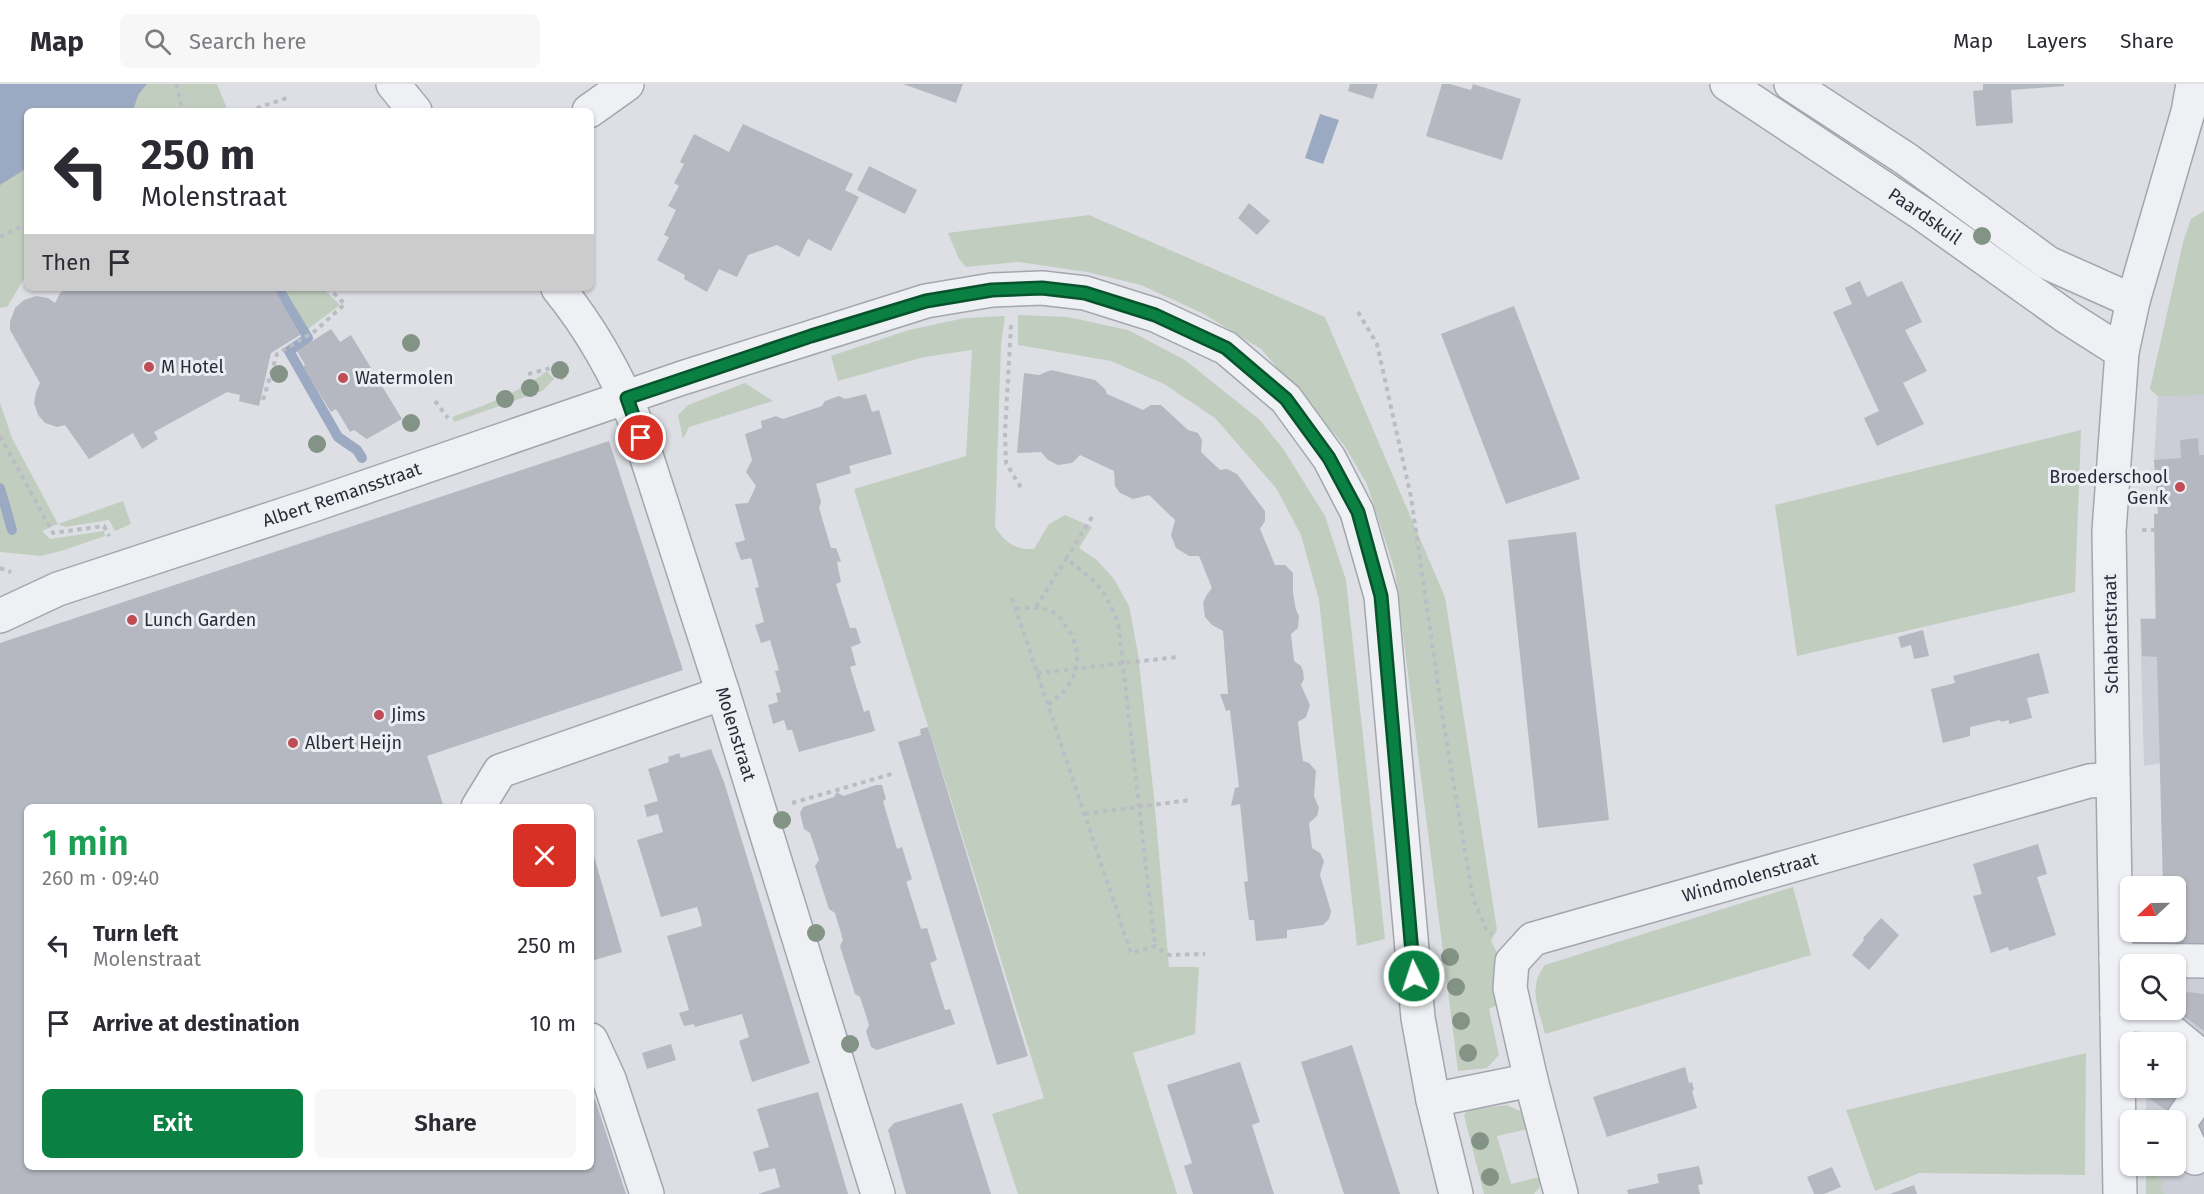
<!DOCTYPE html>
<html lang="en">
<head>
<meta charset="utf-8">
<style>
	body { margin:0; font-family:"Fira Sans",sans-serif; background:#f7f7f7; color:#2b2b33; height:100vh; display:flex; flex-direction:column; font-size:22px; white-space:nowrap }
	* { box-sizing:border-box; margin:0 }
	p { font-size:20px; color:#7c7c81 }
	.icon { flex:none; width:33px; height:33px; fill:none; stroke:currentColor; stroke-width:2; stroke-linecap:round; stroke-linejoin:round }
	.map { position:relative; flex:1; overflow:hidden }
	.side { position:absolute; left:24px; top:720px; width:570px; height:366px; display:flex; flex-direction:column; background:#fff; border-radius:9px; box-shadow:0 2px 4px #0004 }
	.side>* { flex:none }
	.banner { position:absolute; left:24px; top:24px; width:570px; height:183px; border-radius:9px; box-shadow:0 2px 4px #0004; background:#fff; color:#2b2b33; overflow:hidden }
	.needle { width:39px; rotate:248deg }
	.tools { position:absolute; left:2120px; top:792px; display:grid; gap:12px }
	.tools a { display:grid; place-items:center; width:66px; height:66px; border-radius:9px; background:#fff; box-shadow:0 2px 4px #0004; font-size:30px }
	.pin { position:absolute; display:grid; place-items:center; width:51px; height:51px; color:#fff; margin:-26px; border:3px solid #fff; border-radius:50%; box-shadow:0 2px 6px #0007 }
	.me { position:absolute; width:66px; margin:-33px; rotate:356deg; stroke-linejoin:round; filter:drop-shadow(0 0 4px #0008) }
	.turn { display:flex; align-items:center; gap:21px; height:126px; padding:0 18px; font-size:27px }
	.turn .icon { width:78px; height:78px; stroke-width:2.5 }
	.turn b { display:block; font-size:42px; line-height:51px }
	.then { display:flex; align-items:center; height:57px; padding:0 18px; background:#0003; gap:12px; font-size:22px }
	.round { display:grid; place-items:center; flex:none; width:63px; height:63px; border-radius:9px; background:#f7f7f7 }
	.headline { display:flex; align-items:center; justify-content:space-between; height:102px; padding:0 18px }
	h1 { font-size:36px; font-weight:600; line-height:45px; color:#1e9e55 }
	.cta { display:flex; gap:12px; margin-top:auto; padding:12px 18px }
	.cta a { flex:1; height:69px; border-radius:9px; background:#0b8043; color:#fff; font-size:24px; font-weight:600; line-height:69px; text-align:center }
	.cta a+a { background:#f7f7f7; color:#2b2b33 }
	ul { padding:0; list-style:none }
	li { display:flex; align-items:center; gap:18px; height:78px; padding:0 18px }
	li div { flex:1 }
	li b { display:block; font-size:22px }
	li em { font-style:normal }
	header { display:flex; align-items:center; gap:36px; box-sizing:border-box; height:84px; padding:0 30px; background:#fff; border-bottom:2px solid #e1e1e2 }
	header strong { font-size:28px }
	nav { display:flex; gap:33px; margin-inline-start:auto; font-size:21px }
	.search { width:420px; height:54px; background:#f7f7f7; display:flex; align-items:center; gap:15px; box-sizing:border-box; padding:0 21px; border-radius:9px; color:#7c7c81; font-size:22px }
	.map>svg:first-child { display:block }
	.built { fill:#cbced6 }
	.green { fill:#c1cebf }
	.water { fill:#9baac2 }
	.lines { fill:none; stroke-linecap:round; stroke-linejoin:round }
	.stream { stroke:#9baac2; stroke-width:10 }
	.building { fill:#b5b8c1 }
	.minor-casing { stroke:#a3a6ae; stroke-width:36 }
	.path { stroke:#bbbdc4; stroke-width:4; stroke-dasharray:4.5 4.5; stroke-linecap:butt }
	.minor { stroke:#eff0f4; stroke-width:33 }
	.tree { fill:#839385 }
	.route-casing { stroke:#07532c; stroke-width:15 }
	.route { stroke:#0b8043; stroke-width:10 }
	.poi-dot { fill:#be4d55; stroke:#eceef3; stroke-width:2 }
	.labels { text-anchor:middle; stroke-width:6; stroke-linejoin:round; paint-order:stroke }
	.street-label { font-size:18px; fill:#282d3a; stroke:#eceef3 }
	.poi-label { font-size:18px; fill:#282d3a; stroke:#eceef3; text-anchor:start }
</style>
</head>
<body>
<header>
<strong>Map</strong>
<div class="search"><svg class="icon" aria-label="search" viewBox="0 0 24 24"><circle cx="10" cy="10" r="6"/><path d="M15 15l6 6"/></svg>Search here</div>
<nav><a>Map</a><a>Layers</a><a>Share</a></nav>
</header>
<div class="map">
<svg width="2204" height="1110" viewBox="0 0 2204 1110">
	<rect width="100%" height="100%" fill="#dddfe5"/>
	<g class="built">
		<polygon points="2204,127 2204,673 2144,682 2140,534 2155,534 2154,430 2158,429 2154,376 2158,312 2150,305 2183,159 2191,135"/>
		<polygon points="2175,886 2204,886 2204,1110 2146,1110 2146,1082 2175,1082 2175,1036 2146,1036 2146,1004 2175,1004 2175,958 2147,958 2147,926 2175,926"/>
	</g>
	<g class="green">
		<polygon points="0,0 217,0 228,27 27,27 27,190 7,223 0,224"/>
		<polygon points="2204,127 2204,311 2158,312 2150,305 2183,159 2191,135"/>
		<polygon points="1089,131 1325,233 1445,513 1497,846 1491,857 1499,873 1493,895 1497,921 1489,925 1499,971 1487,984 1458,987 1395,487 1367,400 1344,361 1261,265 1202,229 1141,201 1087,188 1019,178 966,183 959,175 948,149"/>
		<polygon points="274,204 323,204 340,221 300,251"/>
		<polygon points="1018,231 1068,233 1128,246 1185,276 1260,336 1284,366 1325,432 1346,496 1385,855 1357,862 1319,516 1301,451 1276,404 1215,334 1164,300 1111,277 1018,261"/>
		<path d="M1005,232L1001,261L995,443C1005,458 1015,466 1034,465L1049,440L1065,431L1092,443L1079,464L1097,476L1114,495L1129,522L1138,570L1154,713L1169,883H1199L1195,950L1133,969L1177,1110H1018L992,1030L1044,1014L854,405L966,372L972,266L924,273L838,297L831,272L909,246L965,234Z"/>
		<path d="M547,287L554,295L542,307L454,338L452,333C486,321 518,309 547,287Z"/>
		<polygon points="745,299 773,317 689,343 683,355 678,331 688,321"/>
		<polygon points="0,319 12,354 58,440 123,417 131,440 115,447 109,436 65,443 58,440 42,447 50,455 104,447 105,452 64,466 41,472 0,468"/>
		<polygon points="2081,346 2075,508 1797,572 1775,421"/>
		<path d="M1793,803L1811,871L1545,950C1539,925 1527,904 1545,881Z"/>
		<polygon points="2086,969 2085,1091 1919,1089 1875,1107 1846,1026"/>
		<polygon points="1507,1021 1522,1028 1528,1045 1497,1052 1511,1100 1540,1093 1542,1100 1534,1110 1484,1110 1464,1031 1468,1026"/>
		<polygon points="2146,1082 2159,1082 2154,1090 2164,1099 2160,1106 2165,1110 2146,1110"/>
	</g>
	<g class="water">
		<polygon points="0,0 147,0 138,11 133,27 27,27 27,84 0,101"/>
		<polygon points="1320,30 1339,36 1323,80 1305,74"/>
	</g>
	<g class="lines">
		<g class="stream">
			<polyline points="278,204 308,254 289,267 338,353 357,366 362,374"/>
			<polyline points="0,404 12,446"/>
		</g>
	</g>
	<g class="building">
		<polygon points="903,0 963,0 956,19"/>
		<polygon points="1350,0 1378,0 1373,15 1348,7"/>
		<polygon points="1442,0 1450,0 1471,6 1473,0 1521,15 1502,76 1426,52"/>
		<polygon points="1983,0 2064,0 2064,2 2011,6 2013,39 1976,42 1973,7 1983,6"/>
		<polygon points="743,40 853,90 845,106 859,113 831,167 808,155 799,173 777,161 748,171 737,193 719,185 707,208 684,195 685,191 657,176 669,153 664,151 676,126 668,122 679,102 674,99 684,80 680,78 694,50 729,68"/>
		<polygon points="869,82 917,106 905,130 857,106"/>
		<polygon points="1249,119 1270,137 1257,151 1238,134"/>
		<polygon points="1860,197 1867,213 1902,197 1922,238 1905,246 1927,287 1903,299 1924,340 1877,362 1864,334 1879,327 1833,228 1852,220 1845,204"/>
		<polygon points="66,204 274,204 300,251 271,269 259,322 239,317 240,311 227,308 154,348 158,355 142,365 133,349 89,375 65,341 57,343 45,339 38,331 34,319 36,308 40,299 10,246 10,238 15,224 24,216 36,212 48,214 55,219 60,209"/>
		<polygon points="1514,222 1580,395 1506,420 1441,250"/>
		<polygon points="331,245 340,258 351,251 402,335 367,355 354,346 350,348 336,325 331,328 303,283 305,281 297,267"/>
		<polygon points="1051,286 1095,296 1105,305 1107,310 1143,326 1151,321 1161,321 1188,346 1198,349 1202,356 1201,368 1220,386 1227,385 1237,390 1265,427 1265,437 1260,445 1275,481 1285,481 1293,489 1293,508 1296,526 1299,532 1298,544 1291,550 1294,577 1301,582 1303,587 1304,595 1301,601 1310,621 1306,633 1298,638 1300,656 1303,677 1309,679 1316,687 1314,712 1319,724 1317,732 1309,739 1312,764 1320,769 1324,777 1320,791 1331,827 1329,835 1323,841 1287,846 1287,854 1256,857 1254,836 1249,836 1244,798 1248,797 1240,720 1231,722 1235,704 1239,703 1230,626 1226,627 1220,610 1228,610 1223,547 1212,541 1205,533 1203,519 1206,512 1212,504 1199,472 1189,472 1176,464 1171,451 1175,436 1149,411 1133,415 1120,409 1115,402 1114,387 1080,371 1072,379 1058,381 1048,376 1041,368 1017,369 1024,289 1039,291"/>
		<polygon points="866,310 872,328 879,326 892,370 849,382 851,389 816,400 821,418 819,424 831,464 836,464 841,477 837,478 841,498 836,500 850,544 856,544 861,559 851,563 856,581 850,583 864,628 869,626 875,647 799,668 792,646 787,646 784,636 773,640 768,621 778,618 776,609 781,608 775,587 779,586 770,556 761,559 755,541 764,538 755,504 759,503 751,474 741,476 735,459 745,456 735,420 748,419 756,402 746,388 752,376 745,350 762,344 761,337 776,332 783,335 822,322 825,317 839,312 845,315"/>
		<polygon points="2198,354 2199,371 2204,371 2204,861 2175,860 2175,852 2164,852 2164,848 2175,848 2175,802 2163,802 2157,573 2142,572 2141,535 2156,535 2154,430 2158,430 2154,376 2181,374 2180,356"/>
		<polygon points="609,357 683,586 427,672 444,723 27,723 27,1083 591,1083 591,1016 595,1015 626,1110 0,1110 0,559"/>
		<polygon points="1576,448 1609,736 1538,744 1508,456"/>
		<polygon points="1923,546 1929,572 1914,575 1911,561 1901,564 1898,553"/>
		<polygon points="2039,569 2049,609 2027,614 2032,634 2009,640 2009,636 2001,638 2000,636 1970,643 1970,652 1943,659 1931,605 1955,599 1953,592"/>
		<polygon points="928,643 1028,972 997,981 898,658 921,651 920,645"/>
		<polygon points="711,665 724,698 810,979 752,998 739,957 749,953 742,930 695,943 694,940 684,942 679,929 689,926 667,852 702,842 700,832 697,823 661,833 637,756 663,748 658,730 647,733 644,721 658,717 648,685 669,678 668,673 679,669 681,674"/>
		<polygon points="876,701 882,701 886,715 883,717 897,765 902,763 912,795 906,798 907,800 921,845 927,844 937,876 930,879 945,926 950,925 955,940 877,966 871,963 866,947 869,941 860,913 855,910 840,862 843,856 835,829 829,825 815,782 819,776 810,749 804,745 800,729 803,723 834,713 837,708 843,712"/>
		<polygon points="2038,760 2047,790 2037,793 2056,851 2009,867 2008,863 1991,869 1973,812 1982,810 1973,780"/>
		<polygon points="593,769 622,868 591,877 591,770"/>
		<polygon points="1881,834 1899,851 1869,886 1852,871 1864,856 1863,854"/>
		<polygon points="2187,908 2204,910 2204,947 2181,930 2180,917"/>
		<polygon points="2204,954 2204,1053 2150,1015 2151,1009 2155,1004 2175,1004"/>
		<polygon points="671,960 676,976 647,985 642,969"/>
		<polygon points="1352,961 1400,1110 1344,1110 1301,978"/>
		<polygon points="1240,978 1260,1038 1252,1041 1274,1110 1193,1110 1184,1082 1192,1079 1167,1001"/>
		<polygon points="1685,983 1689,999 1692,998 1694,1006 1692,1007 1697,1024 1607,1053 1593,1013"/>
		<polygon points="818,1008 848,1110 758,1110 780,1103 775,1084 759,1088 753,1068 769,1063 757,1025"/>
		<polygon points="962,1019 991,1110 906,1110 888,1046 894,1039"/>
		<polygon points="1699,1082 1703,1100 1698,1101 1700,1110 1628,1110 1627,1106 1659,1099 1657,1090"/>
		<polygon points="1832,1083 1841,1103 1824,1110 1814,1110 1807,1093"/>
		<polygon points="1914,1101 1917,1110 1890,1110"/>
	</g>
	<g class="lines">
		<defs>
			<g id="minor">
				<polyline points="393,0 415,27"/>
				<path id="s1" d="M1727,0L1924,131L2067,233L2122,268"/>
				<polyline points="1791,0 1906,75 2048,179 2133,217"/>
				<polyline points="589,27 627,0"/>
				<path id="s2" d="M558,204C589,242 618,292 635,337L723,609L878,1110"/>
				<path id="s3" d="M0,532L58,505L313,421L682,294L926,217L992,206L1042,204L1085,209L1155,231L1226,264L1286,315L1329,374L1357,428L1381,512L1418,934L1433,1016L1456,1110"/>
				<polyline points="478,723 500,687 723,609"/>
				<polyline points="2116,876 2204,877"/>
				<polyline points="2117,930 2152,932 2196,968"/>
				<polyline points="591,956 609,995 647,1110"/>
				<polyline points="2175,997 2196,968 2204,974"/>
				<polyline points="1433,1016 1531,996"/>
				<polyline points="2195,1074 2179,1040 2204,1004"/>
				<path id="s4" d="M1561,1110L1531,996L1510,904L1512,878L1533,855L2089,697L2113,695"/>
				<polyline points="2120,1110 2109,447 2122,268 2133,217 2188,28 2193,0"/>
			</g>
		</defs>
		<use href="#minor" class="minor-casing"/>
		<g class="path">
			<polyline points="176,0 183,27"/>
			<polyline points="248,27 287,14"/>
			<polyline points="0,153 27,140"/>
			<polyline points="1358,228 1377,260 1411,413 1444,642 1473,814 1486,845 1492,850"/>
			<polyline points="1011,241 1005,349 1006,379 1023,407"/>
			<polyline points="528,290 551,284 565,297"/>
			<polyline points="263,316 277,270 315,247 345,220 328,204"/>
			<polyline points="435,317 448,334"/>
			<polyline points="0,352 53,449 104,442 109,452"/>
			<path d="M1092,433L1066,475C1097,498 1103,502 1118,538L1155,862"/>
			<polyline points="2142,446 2154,446"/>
			<polyline points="0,484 11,488"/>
			<polyline points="1012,514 1131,869 1155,862 1169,871 1205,870"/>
			<polyline points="1036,523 1066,475"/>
			<path d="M1016,525C1029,523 1044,522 1056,530C1060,532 1063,538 1065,541C1087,570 1078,602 1048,620"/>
			<polyline points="1037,589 1177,573"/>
			<polyline points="792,719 892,690"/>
			<polyline points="1085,730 1190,716"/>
		</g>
		<use href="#minor" class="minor"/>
	</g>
	<g class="tree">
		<circle cx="1982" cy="152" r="9"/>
		<circle cx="411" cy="259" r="9"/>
		<circle cx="560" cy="286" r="9"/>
		<circle cx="279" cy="290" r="9"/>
		<circle cx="530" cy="304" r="9"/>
		<circle cx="505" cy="315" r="9"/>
		<circle cx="411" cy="339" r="9"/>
		<circle cx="317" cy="360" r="9"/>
		<circle cx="782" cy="736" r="9"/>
		<circle cx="816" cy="849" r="9"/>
		<circle cx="1450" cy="873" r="9"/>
		<circle cx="1456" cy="903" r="9"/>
		<circle cx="1461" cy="937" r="9"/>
		<circle cx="850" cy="960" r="9"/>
		<circle cx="1468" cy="969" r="9"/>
		<circle cx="1480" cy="1057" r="9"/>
		<circle cx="1490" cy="1093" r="9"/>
	</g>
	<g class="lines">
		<defs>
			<polyline id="route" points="641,354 627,314 811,252 926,217 992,206 1042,204 1085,209 1155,231 1226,264 1286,315 1329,374 1358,428 1381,512 1414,892"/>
		</defs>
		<use href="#route" class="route-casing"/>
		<use href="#route" class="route"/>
	</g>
	<g class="poi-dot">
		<circle cx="149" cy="283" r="6"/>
		<circle cx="343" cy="294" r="6"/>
		<circle cx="2180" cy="403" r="6"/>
		<circle cx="132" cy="536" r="6"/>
		<circle cx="379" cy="631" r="6"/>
		<circle cx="293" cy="659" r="6"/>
	</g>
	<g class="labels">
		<g class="street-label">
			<text dy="6" stroke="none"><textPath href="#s1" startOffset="238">Paardskuil</textPath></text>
			<text dy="6" stroke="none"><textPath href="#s3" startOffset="363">Albert Remansstraat</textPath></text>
			<text transform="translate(2111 550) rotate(-91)" y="6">Schabartstraat</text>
			<text dy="6" stroke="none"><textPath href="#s2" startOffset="483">Molenstraat</textPath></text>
			<text dy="6" stroke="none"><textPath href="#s4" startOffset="495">Windmolenstraat</textPath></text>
		</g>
		<g class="poi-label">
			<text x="161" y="289">M Hotel</text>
			<text x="355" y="300">Watermolen</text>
			<text x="2168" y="399" text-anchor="end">Broederschool<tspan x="2168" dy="21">Genk</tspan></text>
			<text x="144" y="542">Lunch Garden</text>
			<text x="391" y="637">Jims</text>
			<text x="305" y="665">Albert Heijn</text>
		</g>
	</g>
</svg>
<div class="tools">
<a><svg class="needle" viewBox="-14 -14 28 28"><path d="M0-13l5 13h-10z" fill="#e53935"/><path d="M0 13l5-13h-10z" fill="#7c7c81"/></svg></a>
<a><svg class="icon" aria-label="search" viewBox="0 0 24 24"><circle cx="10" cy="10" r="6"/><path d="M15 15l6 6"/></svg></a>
<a>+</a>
<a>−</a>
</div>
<div class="pin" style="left:641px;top:354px;background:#d93025"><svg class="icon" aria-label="arrive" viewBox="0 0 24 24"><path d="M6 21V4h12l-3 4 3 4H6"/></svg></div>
<svg class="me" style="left:1414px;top:892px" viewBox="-20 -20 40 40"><circle r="17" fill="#0b8043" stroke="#fff" stroke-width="3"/><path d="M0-11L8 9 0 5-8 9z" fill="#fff"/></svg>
<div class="banner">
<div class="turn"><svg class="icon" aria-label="left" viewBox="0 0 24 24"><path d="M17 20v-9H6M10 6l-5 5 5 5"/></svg><div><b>250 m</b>Molenstraat</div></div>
<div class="then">Then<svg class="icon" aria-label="arrive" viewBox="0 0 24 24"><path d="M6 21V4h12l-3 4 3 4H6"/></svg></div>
</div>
<section class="side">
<div class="headline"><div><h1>1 min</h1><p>260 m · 09:40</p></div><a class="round" style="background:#d93025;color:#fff"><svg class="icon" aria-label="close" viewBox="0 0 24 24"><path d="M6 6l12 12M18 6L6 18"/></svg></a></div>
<ul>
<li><svg class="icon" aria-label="left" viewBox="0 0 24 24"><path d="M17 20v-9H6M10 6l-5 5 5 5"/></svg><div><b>Turn left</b><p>Molenstraat</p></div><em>250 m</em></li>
<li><svg class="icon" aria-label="arrive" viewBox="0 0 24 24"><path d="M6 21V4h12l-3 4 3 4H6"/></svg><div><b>Arrive at destination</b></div><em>10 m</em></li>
</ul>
<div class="cta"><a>Exit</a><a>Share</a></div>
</section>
</div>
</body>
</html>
